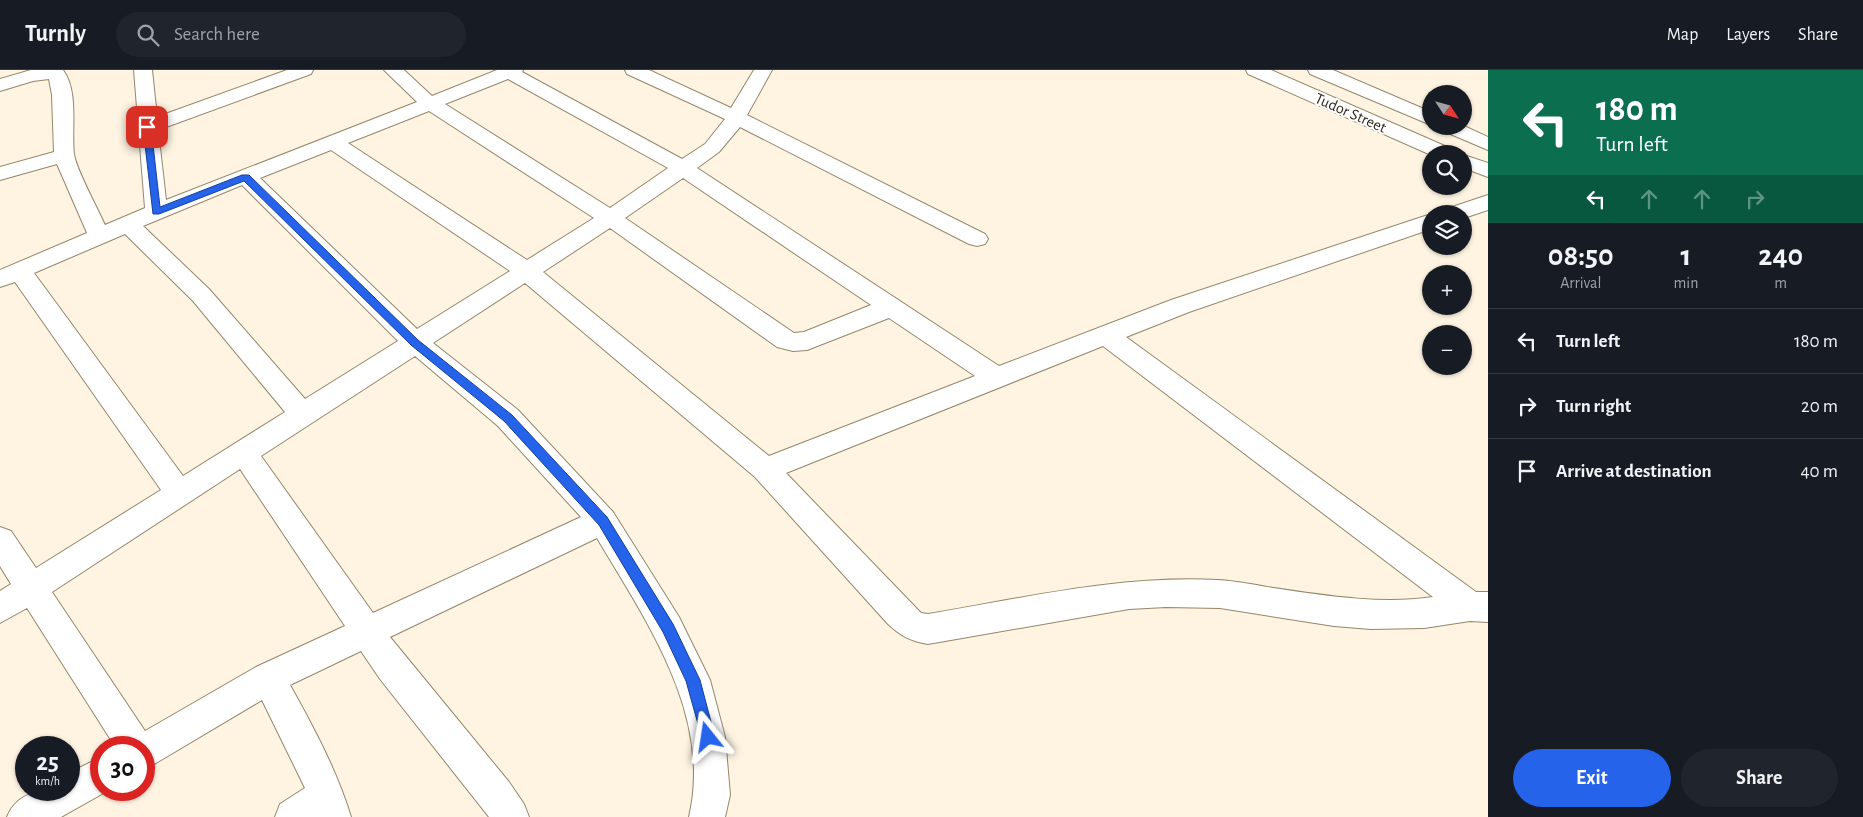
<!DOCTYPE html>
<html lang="en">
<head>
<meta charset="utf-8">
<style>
	body { margin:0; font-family:"Alegreya Sans",sans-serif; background:#20242c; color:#f1f3f6; height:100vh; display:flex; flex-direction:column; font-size:19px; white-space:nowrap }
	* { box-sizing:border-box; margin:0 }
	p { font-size:16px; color:#9ea1a6 }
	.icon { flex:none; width:28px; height:28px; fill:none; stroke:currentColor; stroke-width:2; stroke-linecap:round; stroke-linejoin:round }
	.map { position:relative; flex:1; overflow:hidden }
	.details { display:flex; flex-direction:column; background:#171b24; width:375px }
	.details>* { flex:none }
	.banner { background:#0b6e4f; color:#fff; overflow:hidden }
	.needle { width:32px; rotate:126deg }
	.buttons { position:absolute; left:1422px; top:15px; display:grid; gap:10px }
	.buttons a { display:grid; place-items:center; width:50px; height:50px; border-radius:50%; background:#171b24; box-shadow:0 1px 4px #0004; font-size:25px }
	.speed { position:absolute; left:15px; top:666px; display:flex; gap:10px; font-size:25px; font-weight:700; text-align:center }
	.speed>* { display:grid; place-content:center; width:65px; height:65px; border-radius:50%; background:#171b24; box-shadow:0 1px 4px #0004; line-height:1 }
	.speed small { font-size:12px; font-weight:400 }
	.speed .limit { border:8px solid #d22; background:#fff; color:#111 }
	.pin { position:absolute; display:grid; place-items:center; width:42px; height:42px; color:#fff; margin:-21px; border-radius:10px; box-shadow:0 2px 8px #0006 }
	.me { position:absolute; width:55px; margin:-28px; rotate:345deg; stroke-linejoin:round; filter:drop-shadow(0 0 4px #0008) }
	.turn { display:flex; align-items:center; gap:18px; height:105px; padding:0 25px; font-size:22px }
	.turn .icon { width:65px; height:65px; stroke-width:2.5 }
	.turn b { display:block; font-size:35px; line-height:42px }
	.lanes { display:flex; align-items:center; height:48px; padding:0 25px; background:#0003; justify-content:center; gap:25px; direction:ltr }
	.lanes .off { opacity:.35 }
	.eta { display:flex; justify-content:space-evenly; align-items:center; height:85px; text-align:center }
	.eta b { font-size:30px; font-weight:700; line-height:35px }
	.button { display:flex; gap:10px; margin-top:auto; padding:10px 25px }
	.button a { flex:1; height:58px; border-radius:30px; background:#2563eb; color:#fff; font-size:20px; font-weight:700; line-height:58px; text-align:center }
	.button a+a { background:#20242c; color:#f1f3f6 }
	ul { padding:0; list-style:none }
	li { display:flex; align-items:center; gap:15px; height:65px; padding:0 25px; border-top:1px solid #363941 }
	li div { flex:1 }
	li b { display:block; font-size:19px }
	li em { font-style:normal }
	header { display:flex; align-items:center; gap:30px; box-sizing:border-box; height:70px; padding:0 25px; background:#171b24; border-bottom:1px solid #363941 }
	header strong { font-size:24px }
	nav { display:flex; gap:28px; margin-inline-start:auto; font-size:18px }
	.search { width:350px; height:45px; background:#20242c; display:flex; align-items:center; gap:12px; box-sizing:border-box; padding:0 18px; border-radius:28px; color:#9ea1a6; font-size:19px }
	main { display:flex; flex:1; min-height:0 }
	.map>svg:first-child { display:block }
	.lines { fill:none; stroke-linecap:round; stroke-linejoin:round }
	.street-casing { stroke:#958669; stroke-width:2 }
	.secondary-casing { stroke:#958669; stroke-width:2 }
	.street { fill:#fff; fill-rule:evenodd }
	.secondary { fill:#fff; fill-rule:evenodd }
	.route { fill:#2563eb; stroke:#184099 }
	.labels { text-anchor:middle; stroke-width:4; stroke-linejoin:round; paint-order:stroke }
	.far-street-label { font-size:16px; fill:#2e281c; stroke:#fff }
</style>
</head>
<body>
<header>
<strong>Turnly</strong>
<div class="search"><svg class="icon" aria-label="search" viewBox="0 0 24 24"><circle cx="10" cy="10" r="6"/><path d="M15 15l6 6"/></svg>Search here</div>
<nav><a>Map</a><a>Layers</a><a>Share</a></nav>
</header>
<main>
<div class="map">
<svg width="1488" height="747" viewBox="0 0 1488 747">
	<rect width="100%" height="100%" fill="#fef4e1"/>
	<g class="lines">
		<defs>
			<g id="street">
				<path d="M31,0H63C79,21 71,59 74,84C76,99 98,139 105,155L145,138L134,0H152L157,47L287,0H313L311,4L158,60L166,130L417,32L384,0H404L432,26L497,0H523L522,2L682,89L705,74L725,49L627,4L625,0H649L731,38L754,0H772L747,45L985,164L988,169L985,174L977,176L969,174L740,57L719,82L697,98L999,296L1171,230L1431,144V159L1189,242L1126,267L1476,522H1488V552L1470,551L1424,558L1371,559L1334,556L1220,538L1166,537L1129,539L928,574C910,571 901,566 888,554L755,407L525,213L433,273L518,340L613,442L679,547L710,610L725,667L730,725L725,747H689C713,645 646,551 597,468L390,567L509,712L524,734L529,747H489L380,609L361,581L290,615C314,658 337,701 351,747H275L280,734L305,718L262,630L156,693L144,698V678H116L27,538L0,553V521L11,514L0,496V457L11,461L36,498L161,420L15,212L0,217V200L87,163L57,94L0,110V97L54,82L52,25L49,9L33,11L0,21V9ZM508,9L668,98L610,138L445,34ZM429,41L594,148L527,190L348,73ZM331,80L510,201L417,259L260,108ZM683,108L871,235L804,262L794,263L625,148ZM242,115L398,271L305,329L209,219L143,156ZM610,158L777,277L793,281L807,280L889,248L975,306L769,386L543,202ZM125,164L193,231L285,342L183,406L34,203ZM1103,276L1433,527C1378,535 1322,525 1267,517C1251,514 1234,511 1218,510C1120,505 1024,528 928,544L921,543L786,403ZM415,286L498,356L581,447L373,543L261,386ZM240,399L345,556L256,597L145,661L52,522Z"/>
				<polygon points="1488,125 1488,140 1464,148 1464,144 1443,144 1446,139"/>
				<path d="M101,687V720H109L61,747H7C18,720 43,720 69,720V703Z"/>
			</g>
			<g id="secondary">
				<polygon points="1246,0 1271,0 1454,80 1457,84 1431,85 1248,4"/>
				<polygon points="1308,0 1333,0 1431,42 1431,55 1310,4"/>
				<polygon points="1438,56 1464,56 1488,67 1488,80 1441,60"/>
				<polygon points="1464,85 1488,93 1488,107 1464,98"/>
			</g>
		</defs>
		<use href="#street" class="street-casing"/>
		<use href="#secondary" class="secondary-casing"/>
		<use href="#street" class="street"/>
		<use href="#secondary" class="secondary"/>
	</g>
	<polygon class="route" points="147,54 151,57 160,137 242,105 249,105 418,270 512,345 607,447 673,554 700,610 715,667 713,672 708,674 703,672 686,611 663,562 599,455 504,351 411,275 244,111 159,144 153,144 143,57"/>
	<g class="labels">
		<g class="far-street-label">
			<text transform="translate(1351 42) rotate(24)" y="6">Tudor Street</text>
		</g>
	</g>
</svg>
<div class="buttons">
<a><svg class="needle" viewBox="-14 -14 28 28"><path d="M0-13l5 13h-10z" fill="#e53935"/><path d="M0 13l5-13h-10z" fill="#9ea1a6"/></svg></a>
<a><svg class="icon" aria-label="search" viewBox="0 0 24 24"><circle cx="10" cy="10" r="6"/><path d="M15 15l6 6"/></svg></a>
<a><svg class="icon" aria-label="layers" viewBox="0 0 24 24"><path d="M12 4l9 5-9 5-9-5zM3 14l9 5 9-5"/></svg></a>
<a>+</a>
<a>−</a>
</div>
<div class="speed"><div>25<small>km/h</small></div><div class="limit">30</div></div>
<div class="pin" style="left:147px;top:57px;background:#d93025"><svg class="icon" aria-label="arrive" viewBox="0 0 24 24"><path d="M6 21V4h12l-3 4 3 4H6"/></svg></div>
<svg class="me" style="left:708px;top:667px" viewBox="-20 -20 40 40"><path d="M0-17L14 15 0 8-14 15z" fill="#2563eb" stroke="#fff" stroke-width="4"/></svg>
</div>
<section class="details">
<div class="banner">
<div class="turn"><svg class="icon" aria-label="left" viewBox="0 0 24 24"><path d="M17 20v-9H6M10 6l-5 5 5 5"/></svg><div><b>180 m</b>Turn left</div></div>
<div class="lanes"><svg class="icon" aria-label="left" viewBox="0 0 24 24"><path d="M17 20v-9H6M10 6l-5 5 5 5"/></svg><svg class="icon off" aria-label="ahead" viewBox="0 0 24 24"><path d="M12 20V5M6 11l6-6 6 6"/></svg><svg class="icon off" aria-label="ahead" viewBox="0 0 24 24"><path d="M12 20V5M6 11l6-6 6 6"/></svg><svg class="icon off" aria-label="right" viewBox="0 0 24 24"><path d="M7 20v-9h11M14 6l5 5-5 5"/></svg></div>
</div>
<div class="eta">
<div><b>08:50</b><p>Arrival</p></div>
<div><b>1</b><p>min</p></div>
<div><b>240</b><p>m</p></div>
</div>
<ul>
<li><svg class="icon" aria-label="left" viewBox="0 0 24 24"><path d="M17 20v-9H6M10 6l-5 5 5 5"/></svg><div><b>Turn left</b></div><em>180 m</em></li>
<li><svg class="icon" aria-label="right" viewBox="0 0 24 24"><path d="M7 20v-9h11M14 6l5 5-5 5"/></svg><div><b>Turn right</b></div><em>20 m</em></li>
<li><svg class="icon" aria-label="arrive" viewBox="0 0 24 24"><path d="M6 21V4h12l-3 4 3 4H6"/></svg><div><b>Arrive at destination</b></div><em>40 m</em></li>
</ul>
<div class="button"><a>Exit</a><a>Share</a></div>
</section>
</main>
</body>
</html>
